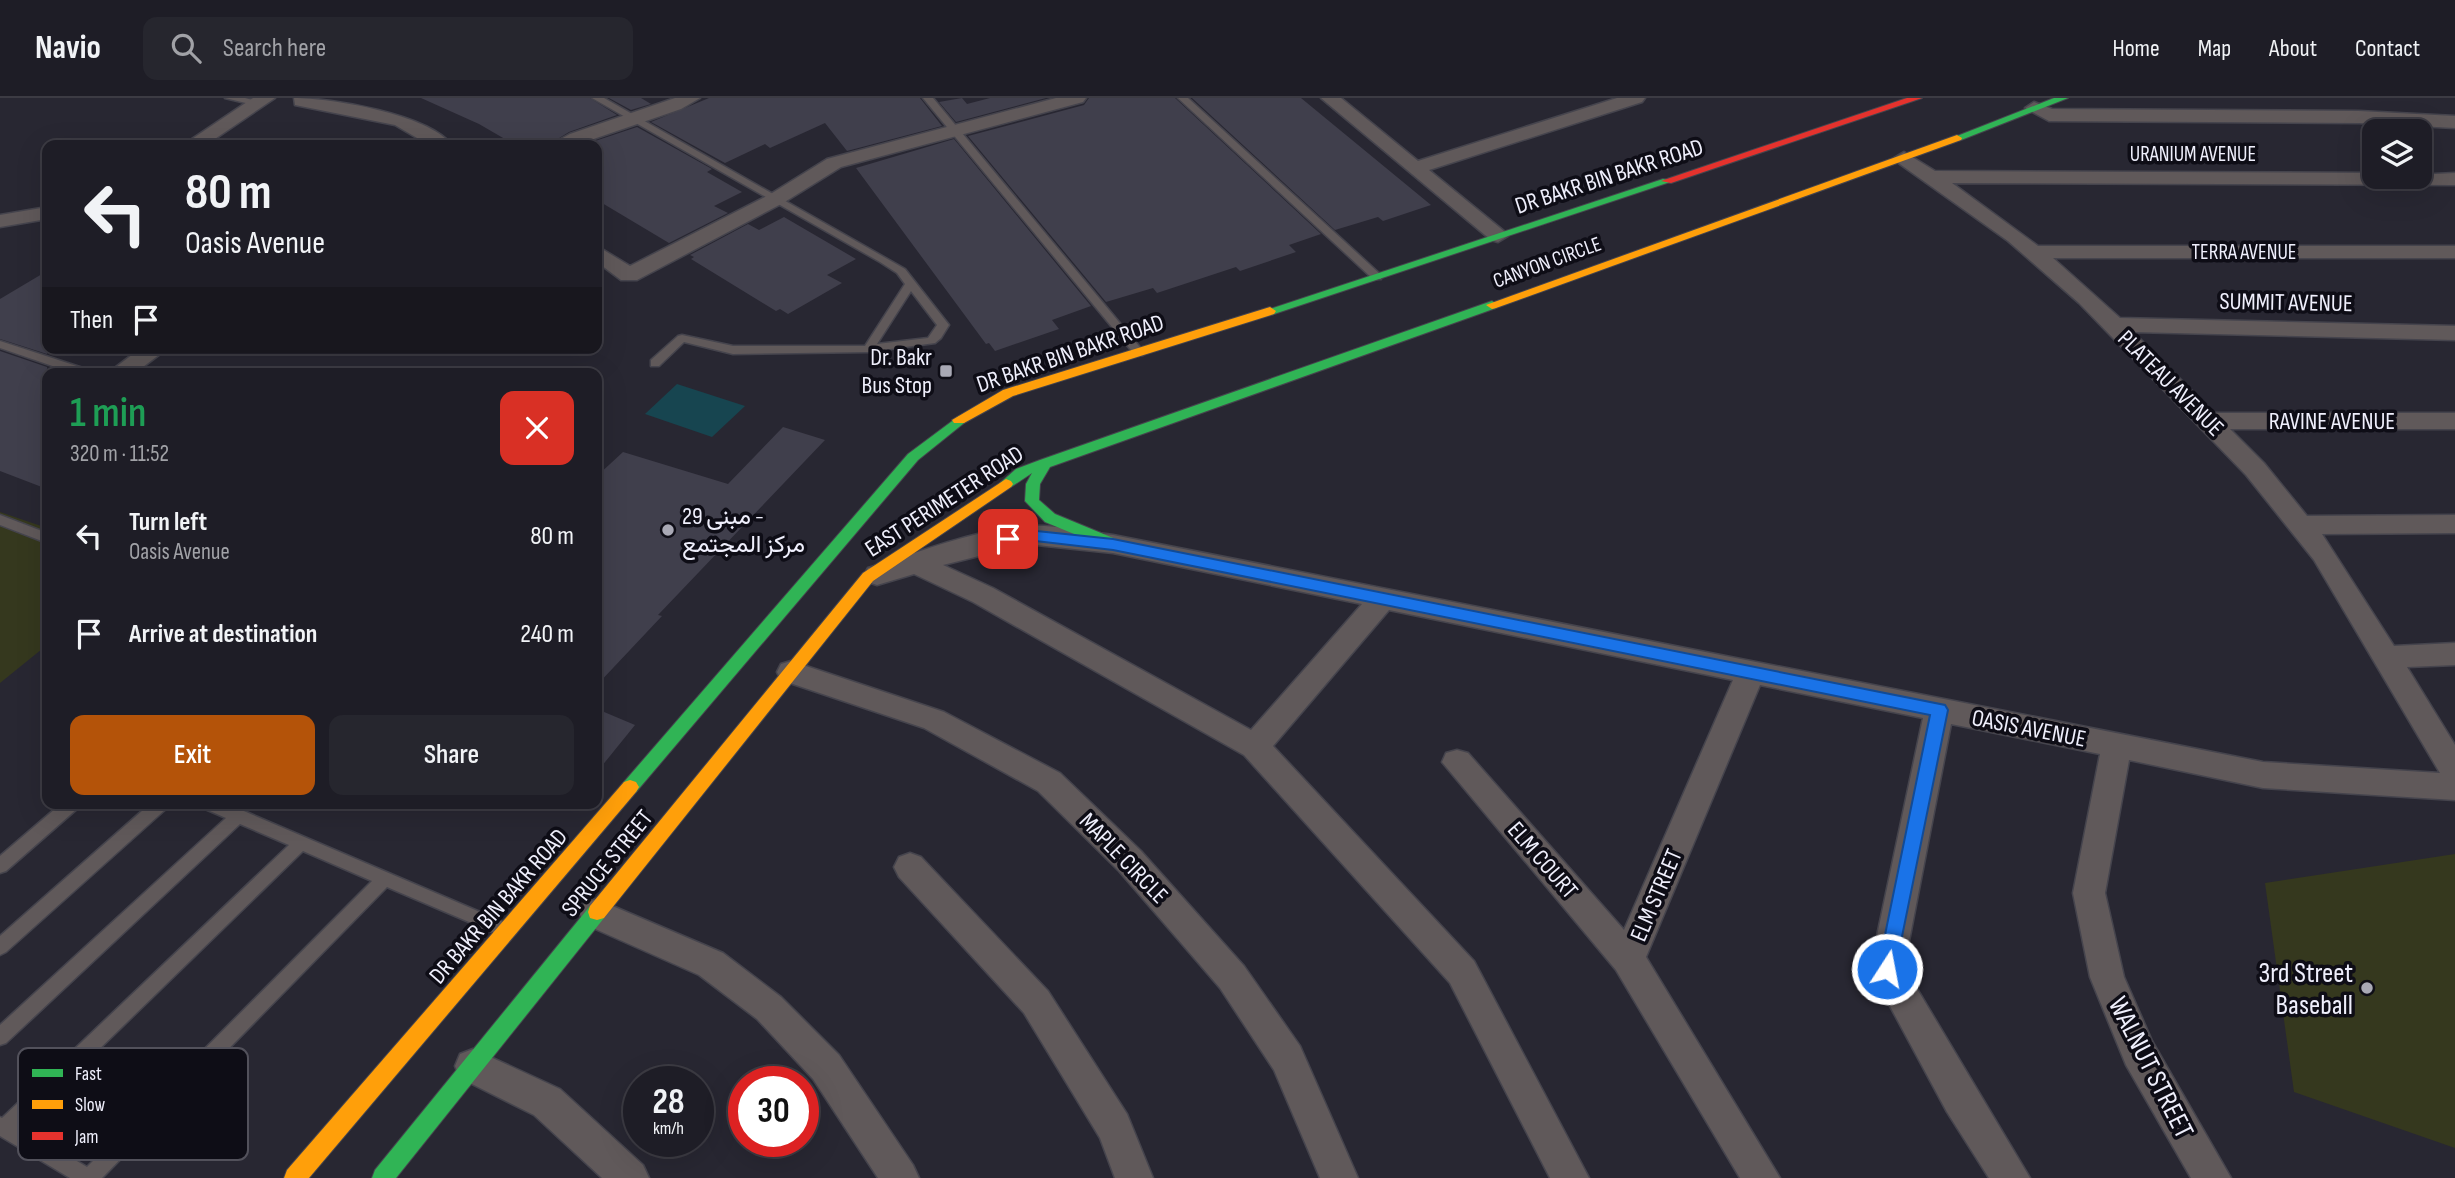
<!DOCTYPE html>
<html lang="en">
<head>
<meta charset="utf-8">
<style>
	body { margin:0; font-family:"Sofia Sans Condensed",Vazirmatn,sans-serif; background:#26262e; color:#f1f3f6; height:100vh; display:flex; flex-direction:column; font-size:26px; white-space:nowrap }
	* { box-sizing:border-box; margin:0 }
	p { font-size:23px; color:#a1a2a7 }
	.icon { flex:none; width:38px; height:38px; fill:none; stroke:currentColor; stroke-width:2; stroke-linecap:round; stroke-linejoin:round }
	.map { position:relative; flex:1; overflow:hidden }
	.details { position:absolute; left:42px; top:270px; width:560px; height:441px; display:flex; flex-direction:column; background:#1e1d26; border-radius:14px; box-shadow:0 7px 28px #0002,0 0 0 2px #3c3b43 }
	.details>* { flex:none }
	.hud { position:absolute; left:42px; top:42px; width:560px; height:214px; border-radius:14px; box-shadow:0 7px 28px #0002,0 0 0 2px #3c3b43; background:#1e1d26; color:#f1f3f6; overflow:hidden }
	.fabs { position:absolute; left:2362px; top:21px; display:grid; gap:14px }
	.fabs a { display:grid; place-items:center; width:70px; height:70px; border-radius:14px; background:#1e1d26; box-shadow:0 7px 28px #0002,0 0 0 2px #3c3b43; font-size:35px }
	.speed { position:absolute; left:623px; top:968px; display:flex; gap:14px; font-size:35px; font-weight:700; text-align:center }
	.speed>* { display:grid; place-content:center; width:91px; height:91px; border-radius:50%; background:#1e1d26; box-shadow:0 7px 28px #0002,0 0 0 2px #3c3b43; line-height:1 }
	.speed small { font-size:18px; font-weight:400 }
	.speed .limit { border:10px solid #d22; background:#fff; color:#111 }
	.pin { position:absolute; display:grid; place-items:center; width:60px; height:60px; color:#fff; margin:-30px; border-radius:14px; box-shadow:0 4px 10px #0006 }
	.me { position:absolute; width:77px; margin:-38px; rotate:11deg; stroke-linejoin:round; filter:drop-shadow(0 0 5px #0008) }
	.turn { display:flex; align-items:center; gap:24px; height:147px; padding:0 28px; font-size:32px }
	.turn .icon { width:91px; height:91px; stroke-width:2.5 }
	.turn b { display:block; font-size:49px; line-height:60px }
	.then { display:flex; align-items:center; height:66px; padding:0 28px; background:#0003; gap:14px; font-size:26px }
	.round { display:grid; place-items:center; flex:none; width:74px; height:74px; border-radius:14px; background:#26262e }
	.headline { display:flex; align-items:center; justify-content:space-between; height:119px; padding:0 28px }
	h1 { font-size:42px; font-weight:600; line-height:52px; color:#1e9e55 }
	.cta { display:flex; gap:14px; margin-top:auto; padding:14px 28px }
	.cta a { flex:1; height:80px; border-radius:14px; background:#b45309; color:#fff; font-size:28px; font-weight:600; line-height:80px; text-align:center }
	.cta a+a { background:#26262e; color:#f1f3f6 }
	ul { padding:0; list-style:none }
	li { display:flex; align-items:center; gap:21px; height:98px; padding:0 28px }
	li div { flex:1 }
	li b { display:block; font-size:26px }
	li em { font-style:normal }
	header { display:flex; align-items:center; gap:42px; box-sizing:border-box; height:98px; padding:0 35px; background:#1e1d26; border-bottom:2px solid #3c3b43 }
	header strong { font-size:33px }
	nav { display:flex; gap:38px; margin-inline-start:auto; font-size:24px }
	.search { width:490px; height:63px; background:#26262e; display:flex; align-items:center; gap:18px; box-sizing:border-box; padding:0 24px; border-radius:14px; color:#a1a2a7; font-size:26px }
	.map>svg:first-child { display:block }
	.green { fill:#35381e }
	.water { fill:#174550 }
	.building { fill:#403f4c }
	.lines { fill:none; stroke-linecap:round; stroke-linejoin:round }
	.lane-casing { stroke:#45444d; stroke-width:3 }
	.street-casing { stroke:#45444d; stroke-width:3 }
	.fast-casing { stroke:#45444d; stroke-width:2 }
	.slow-casing { stroke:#45444d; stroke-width:2 }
	.jam-casing { stroke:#45444d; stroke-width:2 }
	.lane { fill:#60595a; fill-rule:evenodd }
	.street { fill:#60595a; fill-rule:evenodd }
	.fast { fill:#30b455; fill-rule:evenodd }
	.slow { fill:#ff9f0a; fill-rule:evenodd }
	.jam { fill:#e5322d; fill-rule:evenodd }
	.route { fill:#1a73e8; stroke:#114b97; stroke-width:2 }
	.poi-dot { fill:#a9a9b5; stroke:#0e0d16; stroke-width:2.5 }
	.labels { text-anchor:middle; stroke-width:7; stroke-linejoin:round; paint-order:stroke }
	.far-street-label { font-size:21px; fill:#efeffc; stroke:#0e0d16 }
	.street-label { font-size:24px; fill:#efeffc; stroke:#0e0d16 }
	.poi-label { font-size:24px; fill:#efeffc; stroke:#0e0d16; text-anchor:end }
	.near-poi-label { font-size:28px; fill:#efeffc; stroke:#0e0d16; text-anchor:end }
	.near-street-label { font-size:28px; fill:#efeffc; stroke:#0e0d16 }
	.key { fill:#0e0d16; stroke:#52515b; stroke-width:2 }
	.key-label { font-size:19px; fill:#efeffc }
</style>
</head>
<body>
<header>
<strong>Navio</strong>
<div class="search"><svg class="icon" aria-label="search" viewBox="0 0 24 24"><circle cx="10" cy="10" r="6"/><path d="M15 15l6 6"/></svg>Search here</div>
<nav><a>Home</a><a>Map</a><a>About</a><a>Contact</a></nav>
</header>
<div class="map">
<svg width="2455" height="1080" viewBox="0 0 2455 1080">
	<rect width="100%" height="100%" fill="#282732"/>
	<g class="green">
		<polygon points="0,414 47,430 47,547 0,585"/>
		<polygon points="2455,756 2455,1050 2294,994 2265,785"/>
	</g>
	<polygon class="water" points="677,286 745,308 712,339 645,316"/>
	<g class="building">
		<polygon points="421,0 590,0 617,17 569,34 548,47 515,47 479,26"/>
		<polygon points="609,0 641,0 651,6 631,12"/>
		<polygon points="709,0 920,0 942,28 847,53 825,25 770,50 765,46 725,65 651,24"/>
		<polygon points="962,0 967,6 990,0 1046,0 956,24 939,4"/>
		<polygon points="1089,0 1175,0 1321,136 1289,147 1296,154 1240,173 1236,169 1157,195 1153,190 1106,204 968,38 1084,7"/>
		<polygon points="1192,0 1301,0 1431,107 1383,123 1378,119 1335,132"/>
		<polygon points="637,29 712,71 707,74 742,94 714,108 728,115 669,145 597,102 597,47 583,47"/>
		<polygon points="954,41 1091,208 1052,222 1059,231 995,253 989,245 986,246 856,70"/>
		<polygon points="784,119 856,161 827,177 842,185 788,216 780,211 776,213 691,161 694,159 690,157 748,126 759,132"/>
		<polygon points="47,173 47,256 0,241 0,201"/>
		<polygon points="0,253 47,269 47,391 0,373"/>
		<polygon points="783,329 825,342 658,517 662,518 597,587 597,378 623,354 728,386"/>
		<polygon points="597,611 635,627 597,674"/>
	</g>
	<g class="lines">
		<defs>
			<g id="lane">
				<polygon points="225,0 245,0 263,5 258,8"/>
				<path d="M592,0H604L905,171L949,227L941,240L935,245L868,254L733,256L684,244L659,268H651V262L678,238L682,237L733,248H865L905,186L897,175L880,164ZM911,193L937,227L928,240L877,246Z"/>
				<polygon points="923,0 933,0 1143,253 1143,257 1135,257"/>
				<polygon points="1178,0 1188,0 1381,177 1381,181 1373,181"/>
				<polygon points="0,243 89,272 91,275 73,275 0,250"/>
				<path d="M390,250H419C412,255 397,255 390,250Z"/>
				<polygon points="0,417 47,435 47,445 0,427"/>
				<polygon points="62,705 81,705 78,710 6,773 0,775 0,758"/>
				<polygon points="151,705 170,705 167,710 6,854 0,857 0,838"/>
				<path d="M200,705H225L508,826L510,831L508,836L502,838L387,789L102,1080H70L0,1038V1019L2,1020L289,747L240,726L6,945L0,947V927L226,720L203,710ZM303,753L372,783L87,1069L19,1029Z"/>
			</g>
			<g id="street">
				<polygon points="253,0 275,0 206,47 183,47"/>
				<path d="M294,0C331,0 428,16 452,47H429L395,27L295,7Z"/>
				<polygon points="675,0 700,0 681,11 576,47 550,47 570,36"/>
				<polygon points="1056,0 1086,0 1083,4 841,69 783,105 637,182 621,182 597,164 597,148 630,168 769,97 827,61"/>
				<polygon points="1321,0 1341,0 1418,63 1617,0 1645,0 1642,4 1429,72 1505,134 1508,138 1498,144 1491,142"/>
				<polygon points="2034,4 2052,11 2359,13 2455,18 2455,30 2359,25 2049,23 2025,10"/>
				<path d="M1904,54L1935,73L2375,75V79L2455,75V87L1952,85L2038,148H2455V160H2053L2120,220L2455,228V242L2133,234L2214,315H2455V331H2230L2264,365L2307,418L2455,417V435L2322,436L2394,548L2455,545V567L2407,569L2455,647V702L2263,690L2129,662L2105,795L2124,879L2152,943L2231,1080H2191L2126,967L2090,879L2073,795L2100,656L1951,626L1904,869L2030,1080H1989L1947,1014L1870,871L1923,620L1760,587L1646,859L1780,1080H1740L1616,872L1442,664L1446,655L1457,652L1468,655L1624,832L1733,582L1389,512L1273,648L1474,863L1589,1080H1550L1450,885L1244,657L973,504L914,476L877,487L868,484L864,477L868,470C918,455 972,432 1026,428C1053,426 1085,434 1113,437L2263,664L2440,675L2314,462L2246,377L2079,205L2008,143L1897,64L1894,60ZM1027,446L1113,455L1362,506L1251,632L993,490L943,467Z"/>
				<polygon points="47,109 47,121 0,129 0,117"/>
				<polygon points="141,250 168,250 135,275 108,275"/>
				<polygon points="791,563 944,614 1060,675 1141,753 1244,868 1300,948 1358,1080 1320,1080 1274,972 1220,890 1119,773 1038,693 924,630 781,582 777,574 781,566"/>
				<polygon points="910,755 921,759 1048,893 1127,1016 1153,1080 1115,1080 1100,1040 1024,915 899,779 894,769 899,759"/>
				<polygon points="596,801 723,855 781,899 839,957 913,1067 919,1080 878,1080 813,981 757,921 699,877 584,826 580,816 584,806"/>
				<polygon points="473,951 560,991 643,1067 649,1080 602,1080 534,1017 460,980 455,968 460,956"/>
			</g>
			<g id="fast">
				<polygon points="2054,0 2068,0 1961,42 1952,40"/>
				<polygon points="1663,81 1673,83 1274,216 1270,217 1264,213"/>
				<polygon points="1492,203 1498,207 1496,210 1050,369 1040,386 1039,402 1055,416 1118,442 1120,446 1118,450 1108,450 1045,424 1025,403 1026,386 1032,375 1011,389 1001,389 999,386 1016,371 1040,362"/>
				<polygon points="959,318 964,319 966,322 964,325 918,362 636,694 630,696 624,694 621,689 624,684 908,356"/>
				<polygon points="597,806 604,808 606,814 604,820 396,1080 372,1080 375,1072 590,808"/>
			</g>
			<g id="slow">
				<polygon points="1957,37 1962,40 1961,42 1496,210 1492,211 1486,207"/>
				<polygon points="1270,209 1276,213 1274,216 1013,298 964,325 954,325 952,322 1003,292"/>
				<polygon points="1006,381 1011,383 1013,386 1011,389 873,483 604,820 597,822 590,820 588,814 590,808 863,475"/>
				<polygon points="630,682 636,684 639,689 636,694 309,1080 284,1080 287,1072 624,684"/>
			</g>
			<polygon id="jam" points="1907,0 1922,0 1671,85 1661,83"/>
		</defs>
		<use href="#lane" class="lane-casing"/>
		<use href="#street" class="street-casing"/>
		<use href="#fast" class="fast-casing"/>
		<use href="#slow" class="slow-casing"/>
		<use href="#jam" class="jam-casing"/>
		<use href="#lane" class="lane"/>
		<use href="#street" class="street"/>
		<use href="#fast" class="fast"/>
		<use href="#slow" class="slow"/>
		<use href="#jam" class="jam"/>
	</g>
	<polygon class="route" points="1027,432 1113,441 1945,607 1948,612 1894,878 1887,880 1880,878 1878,871 1930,617 1113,452 1027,442 1008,446 1001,441 1003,437"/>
	<g class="poi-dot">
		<rect x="939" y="266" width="14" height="14" rx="3.5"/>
		<circle cx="668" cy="432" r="7"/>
		<circle cx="2367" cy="890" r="7"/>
	</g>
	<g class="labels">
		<g class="far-street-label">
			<text x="2193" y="63">URANIUM AVENUE</text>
			<text x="2244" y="161">TERRA AVENUE</text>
			<text transform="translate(1547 164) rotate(-20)" y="7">CANYON CIRCLE</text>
		</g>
		<g class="street-label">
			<text transform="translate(1609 78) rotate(-18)" y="8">DR BAKR BIN BAKR ROAD</text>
			<text transform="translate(2286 204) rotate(1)" y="8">SUMMIT AVENUE</text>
			<text transform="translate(1070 255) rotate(-19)" y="8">DR BAKR BIN BAKR ROAD</text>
			<text transform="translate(2171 285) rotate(45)" y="8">PLATEAU AVENUE</text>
			<text x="2332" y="331">RAVINE AVENUE</text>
			<text transform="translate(944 403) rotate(-33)" y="8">EAST PERIMETER ROAD</text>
			<text transform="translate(2029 630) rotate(11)" y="8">OASIS AVENUE</text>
			<text transform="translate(1124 760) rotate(46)" y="8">MAPLE CIRCLE</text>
			<text transform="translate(1543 762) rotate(49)" y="8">ELM COURT</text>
			<text transform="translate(607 765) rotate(-51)" y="8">SPRUCE STREET</text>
			<text transform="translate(1656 797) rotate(-67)" y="8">ELM STREET</text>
			<text transform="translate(498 808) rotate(-49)" y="8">DR BAKR BIN BAKR ROAD</text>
		</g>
		<g class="poi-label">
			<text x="932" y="267">Dr. Bakr<tspan x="932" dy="28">Bus Stop</tspan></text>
			<text x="682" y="426" text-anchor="start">مبنى 29 -<tspan x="682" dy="28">مركز المجتمع</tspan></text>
		</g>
		<g class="near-poi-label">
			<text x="2353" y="884">3rd Street<tspan x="2353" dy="32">Baseball</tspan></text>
		</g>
		<g class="near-street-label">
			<text transform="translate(2152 969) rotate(63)" y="10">WALNUT STREET</text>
		</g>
	</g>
	<rect x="18" y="950" width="230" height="112" rx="10" class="key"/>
	<rect x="32" y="971" width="31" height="8" fill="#30b455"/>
	<rect x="32" y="1002" width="31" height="9" fill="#ff9f0a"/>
	<rect x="32" y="1034" width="31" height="8" fill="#e5322d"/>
	<g class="key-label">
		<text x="75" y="982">Fast</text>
		<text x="75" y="1013">Slow</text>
		<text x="75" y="1045">Jam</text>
	</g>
</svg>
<div class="fabs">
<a><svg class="icon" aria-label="layers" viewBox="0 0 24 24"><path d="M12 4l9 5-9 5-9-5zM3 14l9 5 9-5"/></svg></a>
</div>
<div class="speed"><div>28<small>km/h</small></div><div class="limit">30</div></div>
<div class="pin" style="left:1008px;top:441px;background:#d93025"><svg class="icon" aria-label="arrive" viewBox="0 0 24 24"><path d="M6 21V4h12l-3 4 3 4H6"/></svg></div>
<svg class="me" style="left:1887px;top:871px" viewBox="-20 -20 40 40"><circle r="17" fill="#1a73e8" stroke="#fff" stroke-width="3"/><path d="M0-11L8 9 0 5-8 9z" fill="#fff"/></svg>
<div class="hud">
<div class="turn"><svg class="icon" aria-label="left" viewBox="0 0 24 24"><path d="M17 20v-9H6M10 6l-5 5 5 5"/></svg><div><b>80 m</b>Oasis Avenue</div></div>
<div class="then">Then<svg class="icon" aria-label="arrive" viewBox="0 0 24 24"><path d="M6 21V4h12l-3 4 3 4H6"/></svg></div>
</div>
<section class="details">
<div class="headline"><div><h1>1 min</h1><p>320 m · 11:52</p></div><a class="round" style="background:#d93025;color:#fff"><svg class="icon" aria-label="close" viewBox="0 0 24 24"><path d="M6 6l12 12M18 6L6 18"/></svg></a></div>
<ul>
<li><svg class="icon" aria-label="left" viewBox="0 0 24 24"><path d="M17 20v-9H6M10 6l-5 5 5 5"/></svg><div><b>Turn left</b><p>Oasis Avenue</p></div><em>80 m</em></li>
<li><svg class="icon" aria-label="arrive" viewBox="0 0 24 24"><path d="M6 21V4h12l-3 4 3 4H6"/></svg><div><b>Arrive at destination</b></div><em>240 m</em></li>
</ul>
<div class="cta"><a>Exit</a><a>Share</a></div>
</section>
</div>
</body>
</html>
